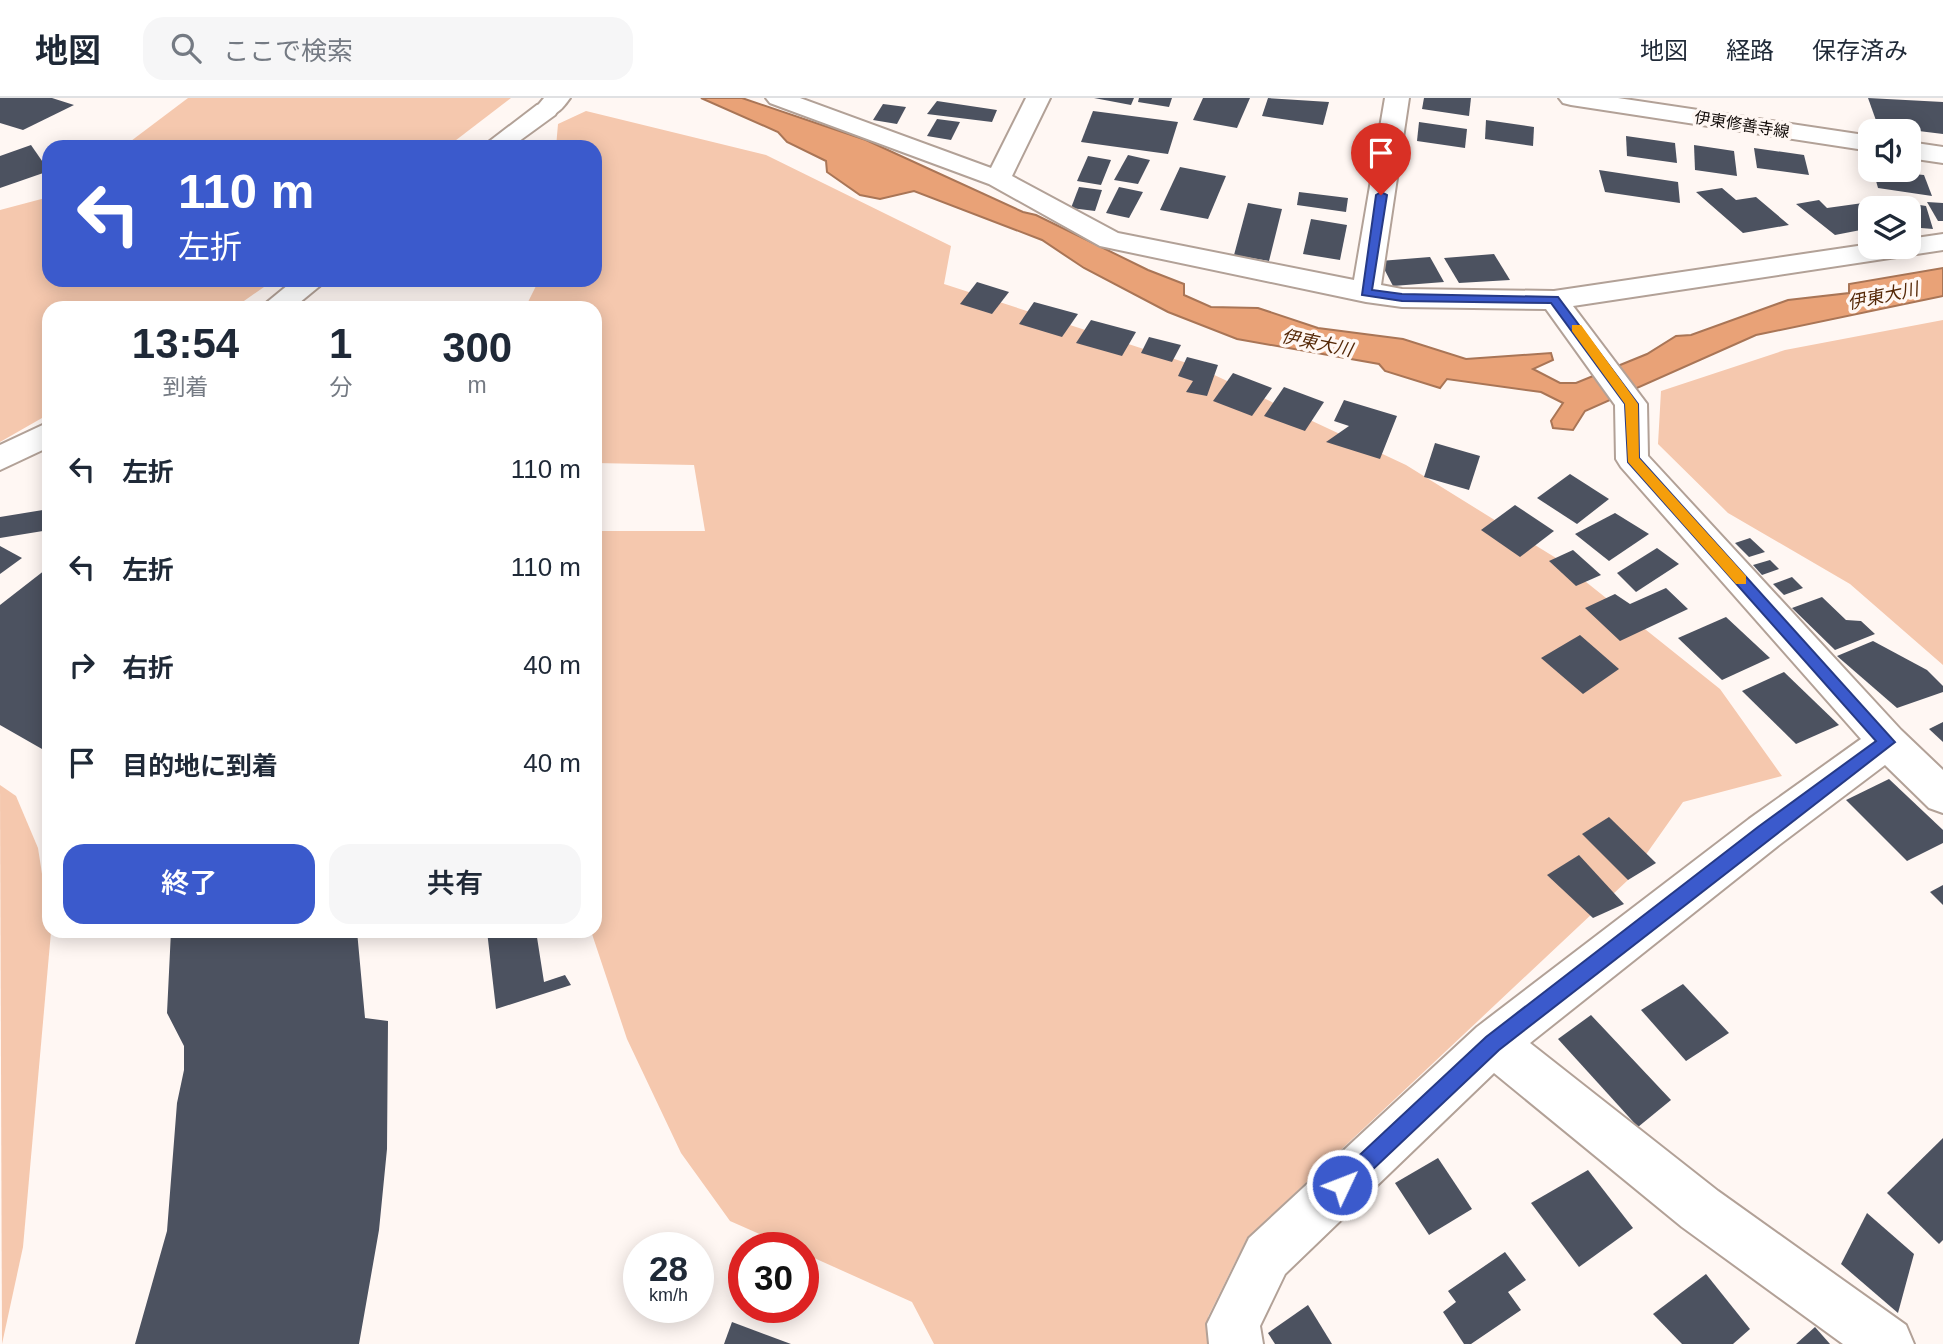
<!DOCTYPE html>
<html lang="ja">
<head>
<meta charset="utf-8">
<style>
	body { margin:0; font-family:Arial,"Noto Sans JP",sans-serif; background:#f6f6f7; color:#1f2937; height:100vh; display:flex; flex-direction:column; font-size:26px; white-space:nowrap }
	* { box-sizing:border-box; margin:0 }
	p { font-size:23px; color:#747a83 }
	.icon { flex:none; width:38px; height:38px; fill:none; stroke:currentColor; stroke-width:2; stroke-linecap:round; stroke-linejoin:round }
	.map { position:relative; flex:1; overflow:hidden }
	.details { position:absolute; left:42px; top:203px; width:560px; height:637px; display:flex; flex-direction:column; background:#fff; border-radius:21px; box-shadow:0 4px 18px #0003 }
	.details>* { flex:none }
	.hud { position:absolute; left:42px; top:42px; width:560px; height:147px; border-radius:21px; box-shadow:0 4px 18px #0003; background:#3b5acc; color:#fff; overflow:hidden }
	.buttons { position:absolute; left:1858px; top:21px; display:grid; gap:14px }
	.buttons a { display:grid; place-items:center; width:63px; height:63px; border-radius:14px; background:#fff; box-shadow:0 4px 18px #0003; font-size:35px }
	.speed { position:absolute; left:623px; top:1134px; display:flex; gap:14px; font-size:35px; font-weight:700; text-align:center }
	.speed>* { display:grid; place-content:center; width:91px; height:91px; border-radius:50%; background:#fff; box-shadow:0 4px 18px #0003; line-height:1 }
	.speed small { font-size:18px; font-weight:400 }
	.speed .limit { border:10px solid #d22; background:#fff; color:#111 }
	.pin { position:absolute; display:grid; place-items:center; width:60px; height:60px; color:#fff; margin:-72px -30px; border-radius:50% 50% 50% 0; rotate:-45deg; box-shadow:0 0 7px #0007 }
	.pin .icon { rotate:45deg }
	.me { position:absolute; width:77px; margin:-38px; rotate:47deg; stroke-linejoin:round; filter:drop-shadow(0 0 5px #0008) }
	.turn { display:flex; align-items:center; gap:24px; height:147px; padding:0 21px; font-size:32px }
	.turn .icon { width:91px; height:91px; stroke-width:2.5 }
	.turn b { display:block; font-size:49px; line-height:60px }
	.eta { display:flex; justify-content:space-evenly; align-items:center; height:119px; text-align:center }
	.eta b { font-size:42px; font-weight:600; line-height:49px }
	.button { display:flex; gap:14px; margin-top:auto; padding:14px 21px }
	.button a { flex:1; height:80px; border-radius:21px; background:#3b5acc; color:#fff; font-size:28px; font-weight:600; line-height:80px; text-align:center }
	.button a+a { background:#f6f6f7; color:#1f2937 }
	ul { padding:0; list-style:none }
	li { display:flex; align-items:center; gap:21px; height:98px; padding:0 21px }
	li div { flex:1 }
	li b { display:block; font-size:26px }
	li em { font-style:normal }
	header { display:flex; align-items:center; gap:42px; box-sizing:border-box; height:98px; padding:0 35px; background:#fff; border-bottom:2px solid #e0e1e3 }
	header strong { font-size:33px }
	nav { display:flex; gap:38px; margin-inline-start:auto; font-size:24px }
	.search { width:490px; height:63px; background:#f6f6f7; display:flex; align-items:center; gap:18px; box-sizing:border-box; padding:0 24px; border-radius:21px; color:#747a83; font-size:26px }
	.map>svg:first-child { display:block }
	.green { fill:#f5c8ae }
	.water { fill:#e9a277; stroke:#a97556; stroke-width:2 }
	.building { fill:#4c5260 }
	.lines { fill:none; stroke-linecap:round; stroke-linejoin:round }
	.street-casing { stroke:#b2a197; stroke-width:4 }
	.secondary-casing { stroke:#b2a197; stroke-width:4 }
	.primary-casing { stroke:#b2a197; stroke-width:4 }
	.street { fill:#fff; fill-rule:evenodd }
	.secondary { fill:#fff; fill-rule:evenodd }
	.primary { fill:#fff; fill-rule:evenodd }
	.route { fill:#3b5acc; stroke:#263a85; stroke-width:2 }
	.slow { fill:#f59e0b }
	.labels { text-anchor:middle; stroke-width:7; stroke-linejoin:round; paint-order:stroke }
	.far-street-label { font-size:16px; fill:#130d0a; stroke:#fff7f3 }
	.far-water-label { font-size:18px; font-style:italic; fill:#552807; stroke:#fff7f3 }
</style>
</head>
<body>
<header>
<strong>地図</strong>
<div class="search"><svg class="icon" aria-label="search" viewBox="0 0 24 24"><circle cx="10" cy="10" r="6"/><path d="M15 15l6 6"/></svg>ここで検索</div>
<nav><a>地図</a><a>経路</a><a>保存済み</a></nav>
</header>
<div class="map">
<svg width="1943" height="1246" viewBox="0 0 1943 1246">
	<rect width="100%" height="100%" fill="#fff7f3"/>
	<g class="green">
		<polygon points="188,0 511,0 447,49 123,49"/>
		<polygon points="586,13 766,57 951,148 944,186 1193,267 1406,367 1556,460 1720,591 1782,678 1683,704 1628,782 1247,1140 1208,1219 1211,1246 934,1246 912,1204 803,1155 803,1150 791,1150 730,1123 681,1055 627,941 591,833 595,833 595,433 705,433 694,367 595,365 595,210 525,210 539,182 595,182 595,49 556,49 558,26"/>
		<polygon points="49,99 49,182 274,182 234,210 49,210 49,316 0,344 0,112"/>
		<polygon points="1943,222 1943,567 1850,486 1728,415 1658,346 1661,293 1785,252"/>
		<polygon points="0,687 16,698 38,750 51,834 23,1149 2,1246"/>
	</g>
	<polygon class="water" points="701,0 742,0 866,42 1023,114 1036,117 1148,172 1184,186 1184,197 1211,209 1258,210 1318,230 1403,241 1466,261 1551,255 1553,262 1533,271 1560,285 1576,285 1647,256 1676,238 1691,237 1788,202 1849,195 1849,186 1943,170 1943,198 1756,237 1585,313 1573,332 1553,330 1551,323 1563,305 1541,294 1447,281 1440,290 1385,273 1379,266 1237,241 1168,214 1084,170 1042,142 914,93 880,101 860,97 827,74 826,63 787,44 778,34"/>
	<g class="building">
		<polygon points="0,0 52,0 74,7 23,32 0,25"/>
		<polygon points="1094,0 1134,0 1131,7"/>
		<polygon points="1139,0 1172,0 1169,9 1138,4"/>
		<polygon points="1203,0 1250,0 1237,30 1193,22"/>
		<polygon points="1268,0 1329,4 1323,27 1262,18"/>
		<polygon points="1424,0 1471,0 1469,18 1422,11"/>
		<polygon points="1868,0 1943,4 1943,36 1878,28"/>
		<polygon points="937,3 997,12 992,24 927,16"/>
		<polygon points="883,6 906,9 897,26 873,22"/>
		<polygon points="1093,13 1178,24 1168,56 1081,44"/>
		<polygon points="937,21 960,24 951,42 927,38"/>
		<polygon points="1486,22 1534,29 1533,48 1485,41"/>
		<polygon points="1419,24 1467,31 1465,50 1417,43"/>
		<polygon points="1626,38 1675,45 1677,65 1627,58"/>
		<polygon points="31,47 49,73 0,90 0,58"/>
		<polygon points="1694,47 1734,53 1737,78 1695,72"/>
		<polygon points="1754,50 1804,57 1809,77 1757,70"/>
		<polygon points="1128,57 1150,62 1138,86 1114,82"/>
		<polygon points="1088,58 1111,62 1101,87 1077,83"/>
		<polygon points="1180,69 1226,78 1208,121 1160,112"/>
		<polygon points="1599,72 1678,84 1680,105 1605,94"/>
		<polygon points="1873,72 1924,77 1932,98 1878,90"/>
		<polygon points="1079,89 1102,92 1095,113 1071,110"/>
		<polygon points="1119,89 1143,94 1129,120 1106,115"/>
		<polygon points="1722,90 1736,102 1756,99 1789,127 1743,135 1696,94"/>
		<polygon points="1299,94 1348,100 1346,114 1297,107"/>
		<polygon points="1883,101 1926,108 1933,131 1909,129 1909,110 1888,110"/>
		<polygon points="1819,102 1827,110 1863,105 1871,112 1871,130 1835,137 1796,106"/>
		<polygon points="1927,104 1943,105 1943,123 1938,123"/>
		<polygon points="1248,105 1282,111 1269,163 1234,157"/>
		<polygon points="1311,121 1347,127 1340,162 1303,156"/>
		<polygon points="1494,156 1510,182 1459,185 1444,160"/>
		<polygon points="1430,159 1444,184 1393,188 1380,163"/>
		<polygon points="977,184 1009,194 992,216 960,206"/>
		<polygon points="1034,204 1078,216 1062,239 1019,226"/>
		<polygon points="1091,222 1136,234 1122,258 1076,245"/>
		<polygon points="1149,239 1181,247 1172,264 1141,255"/>
		<polygon points="1187,259 1218,267 1207,298 1186,294 1193,283 1178,278"/>
		<polygon points="1233,275 1272,290 1252,318 1213,303"/>
		<polygon points="1284,289 1324,304 1305,333 1264,318"/>
		<polygon points="1344,302 1397,318 1380,361 1326,344 1349,328 1334,323"/>
		<polygon points="1435,345 1480,358 1469,392 1424,379"/>
		<polygon points="1570,376 1609,401 1577,426 1537,400"/>
		<polygon points="1515,407 1554,433 1520,459 1481,432"/>
		<polygon points="49,411 49,432 0,440 0,419"/>
		<polygon points="1615,415 1649,436 1609,463 1575,436"/>
		<polygon points="1750,440 1765,454 1749,459 1735,445"/>
		<polygon points="0,448 22,460 0,476"/>
		<polygon points="1657,450 1679,466 1636,494 1617,475"/>
		<polygon points="1573,452 1601,477 1576,488 1549,463"/>
		<polygon points="1770,462 1779,471 1762,477 1753,467"/>
		<polygon points="45,472 49,474 49,655 0,627 0,507"/>
		<polygon points="1792,479 1803,490 1784,497 1773,486"/>
		<polygon points="1666,490 1688,511 1620,543 1585,510 1615,496 1630,506"/>
		<polygon points="1822,499 1846,522 1861,523 1875,536 1835,552 1792,510"/>
		<polygon points="1726,519 1770,560 1722,582 1678,540"/>
		<polygon points="1580,537 1619,571 1583,596 1541,560"/>
		<polygon points="1873,543 1927,572 1943,588 1943,594 1897,610 1837,558"/>
		<polygon points="1784,574 1839,627 1796,646 1742,593"/>
		<polygon points="1943,624 1943,644 1929,631"/>
		<polygon points="1889,681 1943,732 1943,745 1907,763 1846,702"/>
		<polygon points="1609,719 1656,765 1628,782 1582,736"/>
		<polygon points="1579,757 1624,806 1593,820 1547,777"/>
		<polygon points="1943,787 1943,807 1930,794"/>
		<polygon points="171,833 357,833 365,920 388,923 387,1051 379,1132 359,1246 135,1246 167,1133 177,1005 184,972 184,948 167,915"/>
		<polygon points="487,833 536,833 544,884 565,877 571,887 496,911"/>
		<polygon points="1683,886 1729,935 1686,963 1641,912"/>
		<polygon points="1591,917 1671,1002 1638,1029 1558,941"/>
		<polygon points="1943,1040 1943,1142 1939,1146 1887,1095"/>
		<polygon points="1438,1060 1472,1111 1429,1137 1395,1085"/>
		<polygon points="1588,1072 1633,1130 1579,1169 1531,1105"/>
		<polygon points="1867,1115 1914,1156 1898,1215 1841,1166"/>
		<polygon points="1505,1154 1526,1182 1508,1194 1521,1212 1471,1246 1464,1246 1443,1214 1456,1204 1448,1193"/>
		<polygon points="1706,1176 1750,1231 1733,1246 1682,1246 1653,1216"/>
		<polygon points="1308,1207 1332,1246 1275,1246 1268,1235"/>
		<polygon points="732,1224 791,1246 724,1246"/>
		<polygon points="1815,1229 1830,1246 1796,1246"/>
	</g>
	<g class="lines">
		<defs>
			<g id="street">
				<polygon points="766,0 800,0 991,70 1026,0 1050,0 1012,78 1118,135 1354,182 1385,0 1409,0 1381,187 1402,191 1554,193 1871,146 1909,149 1909,141 1943,136 1943,152 1573,208 1647,306 1648,358 1901,632 1943,672 1943,715 1929,710 1885,667 1779,747 1530,945 1718,1093 1906,1227 1914,1246 1843,1246 1682,1129 1494,975 1285,1176 1260,1228 1263,1246 1209,1246 1207,1226 1249,1140 1477,929 1749,721 1861,641 1621,369 1616,361 1615,307 1546,211 1402,209 1366,204 1100,148 989,86 770,5"/>
				<polygon points="546,5 555,7 558,12 555,17 511,49 482,49 537,7"/>
				<polygon points="294,182 327,182 293,210 260,210"/>
				<polygon points="49,324 49,349 0,372 0,347"/>
			</g>
			<path id="secondary" d="M544,0H570C561,13 553,21 537,17L534,12Z"/>
			<g id="primary">
				<polygon points="1559,0 1618,0 1871,38 1871,53 1571,7 1563,5"/>
				<polygon points="1909,44 1943,49 1943,65 1909,60"/>
			</g>
		</defs>
		<use href="#street" class="street-casing"/>
		<use href="#secondary" class="secondary-casing"/>
		<use href="#primary" class="primary-casing"/>
		<use href="#street" class="street"/>
		<use href="#secondary" class="secondary"/>
		<use href="#primary" class="primary"/>
	</g>
	<polygon class="route" points="1381,94 1387,97 1372,192 1402,196 1558,199 1638,306 1639,360 1895,644 1499,952 1349,1094 1342,1097 1335,1094 1332,1087 1335,1080 1486,939 1758,729 1876,643 1628,364 1625,306 1551,205 1402,203 1362,197 1376,97"/>
	<polygon class="slow" points="1572,227 1581,227 1638,306 1639,360 1746,478 1746,486 1736,486 1628,364 1625,306 1572,233"/>
	<g class="labels">
		<g class="far-street-label">
			<text transform="translate(1742 26) rotate(9)" y="6">伊東修善寺線</text>
		</g>
		<g class="far-water-label">
			<text transform="translate(1883 198) rotate(-12)" y="6">伊東大川</text>
			<text transform="translate(1317 245) rotate(12)" y="6">伊東大川</text>
		</g>
	</g>
</svg>
<div class="buttons">
<a><svg class="icon" aria-label="sound" viewBox="0 0 24 24"><path d="M4 9h4l5-4v14l-5-4H4zM17 9q2 3 0 6"/></svg></a>
<a><svg class="icon" aria-label="layers" viewBox="0 0 24 24"><path d="M12 4l9 5-9 5-9-5zM3 14l9 5 9-5"/></svg></a>
</div>
<div class="speed"><div>28<small>km/h</small></div><div class="limit">30</div></div>
<div class="pin" style="left:1381px;top:97px;background:#d93025"><svg class="icon" aria-label="arrive" viewBox="0 0 24 24"><path d="M6 21V4h12l-3 4 3 4H6"/></svg></div>
<svg class="me" style="left:1342px;top:1087px" viewBox="-20 -20 40 40"><circle r="17" fill="#3b5acc" stroke="#fff" stroke-width="3"/><path d="M0-11L8 9 0 5-8 9z" fill="#fff"/></svg>
<div class="hud">
<div class="turn"><svg class="icon" aria-label="left" viewBox="0 0 24 24"><path d="M17 20v-9H6M10 6l-5 5 5 5"/></svg><div><b>110 m</b>左折</div></div>
</div>
<section class="details">
<div class="eta">
<div><b>13:54</b><p>到着</p></div>
<div><b>1</b><p>分</p></div>
<div><b>300</b><p>m</p></div>
</div>
<ul>
<li><svg class="icon" aria-label="left" viewBox="0 0 24 24"><path d="M17 20v-9H6M10 6l-5 5 5 5"/></svg><div><b>左折</b></div><em>110 m</em></li>
<li><svg class="icon" aria-label="left" viewBox="0 0 24 24"><path d="M17 20v-9H6M10 6l-5 5 5 5"/></svg><div><b>左折</b></div><em>110 m</em></li>
<li><svg class="icon" aria-label="right" viewBox="0 0 24 24"><path d="M7 20v-9h11M14 6l5 5-5 5"/></svg><div><b>右折</b></div><em>40 m</em></li>
<li><svg class="icon" aria-label="arrive" viewBox="0 0 24 24"><path d="M6 21V4h12l-3 4 3 4H6"/></svg><div><b>目的地に到着</b></div><em>40 m</em></li>
</ul>
<div class="button"><a>終了</a><a>共有</a></div>
</section>
</div>
</body>
</html>
